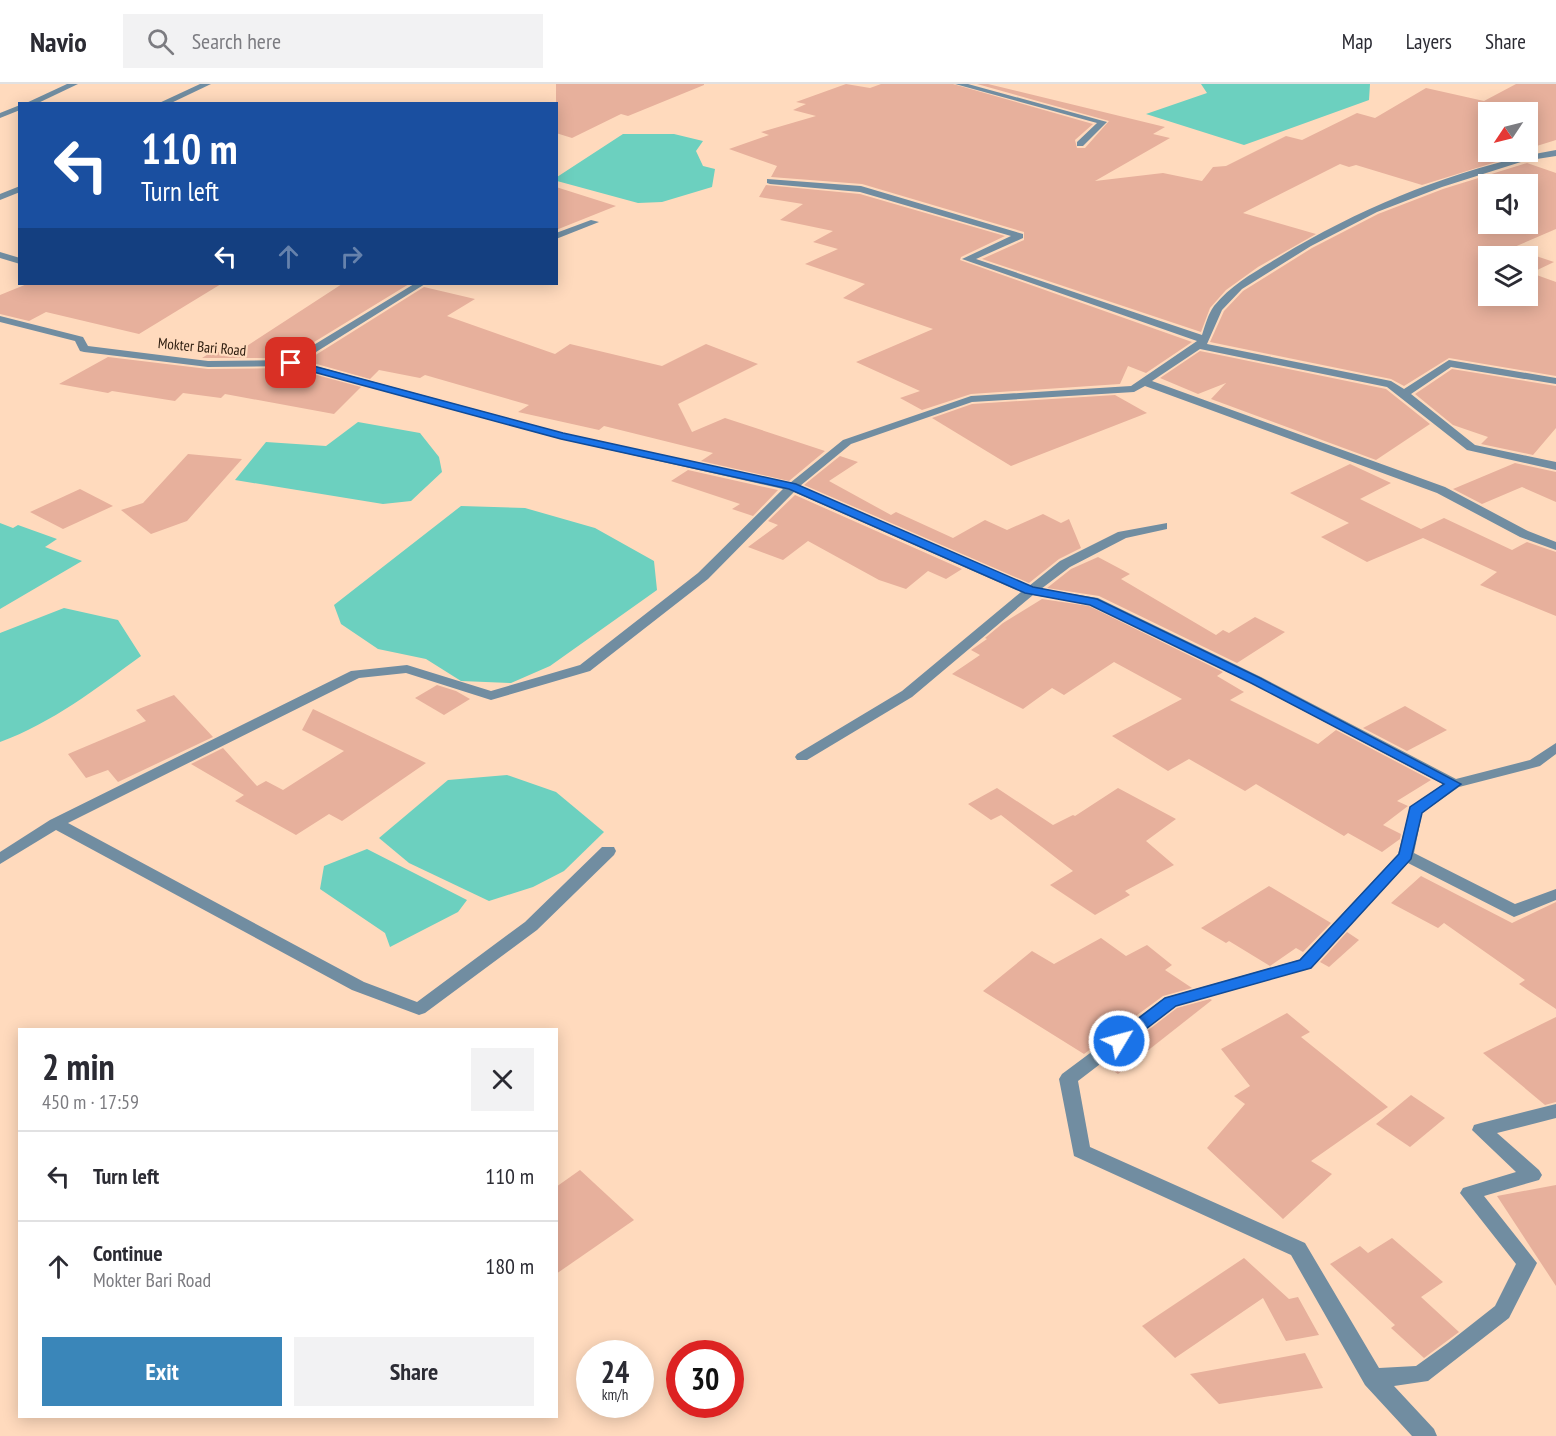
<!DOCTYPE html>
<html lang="en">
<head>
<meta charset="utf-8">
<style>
	body { margin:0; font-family:"PT Sans Narrow",sans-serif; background:#f2f2f3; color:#2b2b33; height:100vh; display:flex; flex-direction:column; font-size:22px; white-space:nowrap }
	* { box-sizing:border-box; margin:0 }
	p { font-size:20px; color:#7c7c81 }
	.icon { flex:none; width:33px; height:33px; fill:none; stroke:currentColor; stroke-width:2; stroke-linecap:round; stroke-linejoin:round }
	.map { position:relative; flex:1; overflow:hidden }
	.sheet { position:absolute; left:18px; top:944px; width:540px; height:390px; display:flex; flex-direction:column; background:#fff; border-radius:0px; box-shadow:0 3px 15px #0003 }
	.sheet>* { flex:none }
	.top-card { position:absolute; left:18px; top:18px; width:540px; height:183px; border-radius:0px; box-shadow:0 3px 15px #0003; background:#1a4fa0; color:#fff; overflow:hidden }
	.needle { width:39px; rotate:235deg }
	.buttons { position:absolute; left:1478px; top:18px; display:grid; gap:12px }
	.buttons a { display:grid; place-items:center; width:60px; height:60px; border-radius:0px; background:#fff; box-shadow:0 3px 15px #0003; font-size:30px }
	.speed { position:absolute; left:576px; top:1256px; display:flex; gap:12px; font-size:30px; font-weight:700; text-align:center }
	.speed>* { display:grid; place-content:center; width:78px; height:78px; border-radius:50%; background:#fff; box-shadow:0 3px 15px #0003; line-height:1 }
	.speed small { font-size:15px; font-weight:400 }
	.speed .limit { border:9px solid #d22; background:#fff; color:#111 }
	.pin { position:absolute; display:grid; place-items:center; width:51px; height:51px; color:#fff; margin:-26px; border-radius:12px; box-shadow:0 3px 9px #0006 }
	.me { position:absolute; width:66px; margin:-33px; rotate:53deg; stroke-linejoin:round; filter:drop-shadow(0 0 4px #0008) }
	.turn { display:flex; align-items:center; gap:21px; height:126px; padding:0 24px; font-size:27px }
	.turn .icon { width:78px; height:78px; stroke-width:2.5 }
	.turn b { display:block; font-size:42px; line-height:51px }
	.lanes { display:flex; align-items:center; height:57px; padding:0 24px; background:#0003; justify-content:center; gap:30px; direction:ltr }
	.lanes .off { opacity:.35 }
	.round { display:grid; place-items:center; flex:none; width:63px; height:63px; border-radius:0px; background:#f2f2f3 }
	.summary { display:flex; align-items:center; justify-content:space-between; height:102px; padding:0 24px }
	h1 { font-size:36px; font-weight:800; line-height:45px }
	.cta { display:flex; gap:12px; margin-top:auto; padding:12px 24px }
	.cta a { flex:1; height:69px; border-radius:0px; background:#3a86b9; color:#fff; font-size:24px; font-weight:800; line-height:69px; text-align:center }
	.cta a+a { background:#f2f2f3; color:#2b2b33 }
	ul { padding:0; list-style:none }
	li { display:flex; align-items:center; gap:18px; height:90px; padding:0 24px; border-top:2px solid #e1e1e2 }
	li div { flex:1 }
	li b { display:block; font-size:22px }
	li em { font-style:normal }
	header { display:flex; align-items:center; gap:36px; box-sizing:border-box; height:84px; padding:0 30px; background:#fff; border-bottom:2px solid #e1e1e2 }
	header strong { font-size:28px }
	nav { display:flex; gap:33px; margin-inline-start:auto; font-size:21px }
	.search { width:420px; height:54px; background:#f2f2f3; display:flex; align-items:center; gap:15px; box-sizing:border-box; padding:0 21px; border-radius:0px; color:#7c7c81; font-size:22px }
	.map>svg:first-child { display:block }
	.water { fill:#6cd0bf }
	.building { fill:#e7b09c; fill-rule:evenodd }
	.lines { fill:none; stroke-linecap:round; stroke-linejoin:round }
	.minor { fill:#718da1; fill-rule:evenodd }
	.route { fill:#1a73e8; stroke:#114b97; stroke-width:1.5 }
	.labels { text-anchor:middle; stroke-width:4.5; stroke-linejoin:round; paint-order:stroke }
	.far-street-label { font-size:15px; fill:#312012; stroke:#ffdabd }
</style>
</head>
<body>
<header>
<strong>Navio</strong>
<div class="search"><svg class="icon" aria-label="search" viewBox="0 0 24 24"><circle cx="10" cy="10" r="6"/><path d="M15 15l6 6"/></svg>Search here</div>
<nav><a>Map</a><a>Layers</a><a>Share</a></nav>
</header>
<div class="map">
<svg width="1556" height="1352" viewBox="0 0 1556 1352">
	<rect width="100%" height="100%" fill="#ffdabd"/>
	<g class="water">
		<polygon points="1201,0 1370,0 1369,16 1244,61 1146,30 1207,9"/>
		<polygon points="623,50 674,50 703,57 696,67 703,82 715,85 712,103 662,118 638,119 557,97 557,93"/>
		<polygon points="358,338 420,349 439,373 442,388 411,417 383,420 235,396 266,358 326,362"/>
		<polygon points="461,422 525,424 595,444 654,477 657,506 550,582 511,599 461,597 426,575 378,565 341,540 334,521"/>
		<polygon points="0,439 13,444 18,441 57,455 45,463 82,477 0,525"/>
		<path d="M64,524L118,536L141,572C97,604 52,639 0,658V549Z"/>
		<polygon points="507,691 556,708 604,748 564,787 533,803 489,817 409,779 379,754 448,696"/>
		<polygon points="367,765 467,816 458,828 390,863 385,849 320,805 324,782"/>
	</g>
	<g class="building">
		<polygon points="556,0 704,0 704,1 628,32 621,30 572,54 556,49"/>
		<polygon points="846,0 870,4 881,0 953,0 1093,40 1075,56 1077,64 1085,64 1109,37 977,0 988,0 1165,43 1153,50 1170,54 1095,97 1163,89 1202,97 1213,83 1226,82 1286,52 1302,56 1357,29 1375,34 1426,4 1484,17 1516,0 1556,0 1556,56 1527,65 1527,28 1488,28 1488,68 1520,68 1507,72 1512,73 1422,101 1356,81 1349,83 1340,80 1243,129 1316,150 1258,183 1226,206 1210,224 1201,248 982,175 1024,156 1024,148 862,100 771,93 777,82 729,65 769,51 761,48 816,32 793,26 806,20 796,18"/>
		<path d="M1527,79L1556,89V145L1512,164L1554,178L1531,189L1556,198V292L1449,274L1404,302L1391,295L1210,258L1224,227L1243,207L1312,164L1378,130L1443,105ZM1488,100H1527V140H1488ZM1488,172H1527V212H1488Z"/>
		<polygon points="766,101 860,110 1005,152 961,173 960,176 1192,258 1146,289 1128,282 1120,300 971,310 922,326 900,314 920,307 856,278 933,245 843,214 865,200 805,180 838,165 813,158 833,147 780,136 803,120 759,113"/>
		<polygon points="556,103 616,122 556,146"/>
		<polygon points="27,200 221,200 139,250 46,228 29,237 0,230 0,211"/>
		<polygon points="342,200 409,200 288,274 202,274 213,267 233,271"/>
		<polygon points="424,203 475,215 447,232 555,270 570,260 662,282 706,260 758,280 678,320 692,348 725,334 825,367 789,397 701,377 713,369 604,342 599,346 518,328 529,321 425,291 420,294 379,286 370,295 306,277"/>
		<polygon points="1200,267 1386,305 1430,340 1376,376 1211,315 1226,299 1198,310 1160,294"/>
		<polygon points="108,273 208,285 291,284 361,303 334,330 225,310 221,314 183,309 175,317 112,307 108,309 59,300"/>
		<polygon points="1452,285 1556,302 1556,344 1533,371 1481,360 1488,353 1453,341 1415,310"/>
		<polygon points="1115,311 1147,329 1011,382 932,334 972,320"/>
		<polygon points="188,370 242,375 187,437 151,450 121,426 143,419"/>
		<polygon points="840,372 858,378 829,397 891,431 896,428 953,454 985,436 1007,446 1043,430 1061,439 1069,435 1081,464 1059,475 1029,499 804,401"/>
		<polygon points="1515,379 1556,388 1556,418 1522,403 1482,420 1453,405"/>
		<polygon points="1350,380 1391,399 1360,415 1421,445 1444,434 1512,466 1527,458 1556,468 1556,532 1480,501 1497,488 1423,454 1367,478 1321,453 1349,439 1290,409"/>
		<polygon points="688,386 778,406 753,432 732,425 740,420 671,397"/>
		<polygon points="80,405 113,422 63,445 30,428"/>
		<polygon points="795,411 962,485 946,495 928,487 906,505 879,496 808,457 783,476 748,463 778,441 768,437"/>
		<polygon points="1098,473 1130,490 1121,495 1216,551 1223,546 1229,549 1255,533 1285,548 1237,579 1099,512 1047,504 1071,485"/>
		<polygon points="1042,515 1089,522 1223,588 1217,592 1244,608 1230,616 1318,660 1336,646 1431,696 1397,717 1408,722 1383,741 1401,750 1400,755 1382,768 1348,749 1344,752 1256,700 1245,707 1189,675 1168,687 1112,652 1182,615 1114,578 1064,611 1052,604 1023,625 952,590 980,571 971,566 987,555 985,554 1003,539"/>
		<polygon points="437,601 456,607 470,615 444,631 415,614"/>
		<polygon points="174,611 213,653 118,698 108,686 86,694 68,670 146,637 136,626"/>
		<polygon points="1405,622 1447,646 1407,667 1363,644"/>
		<polygon points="313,625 426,679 342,737 329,730 296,751 235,717 244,711 191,680 223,664 257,702 266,697 283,706 344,667 302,646"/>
		<polygon points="997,704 1053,741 1073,731 1075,732 1118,704 1176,735 1146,757 1174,781 1125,807 1130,811 1095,831 1050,801 1073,787 1001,731 991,736 968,720"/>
		<polygon points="1421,792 1512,839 1556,818 1556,925 1519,900 1525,896 1444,839 1438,844 1391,819"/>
		<polygon points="1269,802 1331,839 1303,868 1296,864 1270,882 1229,857 1226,859 1201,844"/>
		<polygon points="1347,848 1359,856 1329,883 1320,878"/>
		<polygon points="1101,854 1126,872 1147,861 1172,881 1165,886 1192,904 1163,912 1084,970 983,907 1032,867 1054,880"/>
		<polygon points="1210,915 1212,916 1118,990 1104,980 1177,924"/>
		<polygon points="1287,929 1310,948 1301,953 1388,1023 1311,1077 1332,1090 1283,1135 1207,1064 1245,1020 1234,1012 1250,1002 1221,965"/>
		<polygon points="1556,933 1556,1018 1545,1021 1483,969"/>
		<polygon points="1411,1011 1445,1034 1410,1063 1376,1040"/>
		<polygon points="580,1086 634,1136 556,1190 556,1103"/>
		<polygon points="1556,1101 1556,1202 1497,1112"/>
		<polygon points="1392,1154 1443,1198 1421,1213 1459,1248 1424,1274 1391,1244 1395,1241 1330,1180 1360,1162 1368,1169"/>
		<polygon points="1244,1174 1289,1215 1298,1213 1319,1251 1286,1257 1263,1214 1175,1274 1142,1242"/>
		<polygon points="1305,1269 1323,1304 1219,1320 1190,1290"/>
	</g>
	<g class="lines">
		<g class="minor">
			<polygon points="67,0 78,0 36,20 24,20"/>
			<polygon points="200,0 211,0 169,20 157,20"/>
			<polygon points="955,0 968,0 1107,38 1083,62 1077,62 1077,58 1097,39"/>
			<polygon points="20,21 20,26 0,34 0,29"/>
			<path d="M1556,66V72L1524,77L1442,103L1377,128L1311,162L1242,205L1222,226L1207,260L1391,297L1404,305L1449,276L1556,294V300L1451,283L1411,310L1475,361L1556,378V386L1467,366L1387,303L1200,265L1152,297L1445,403L1528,447L1556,458V466L1520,453L1437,409L1145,302L1134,308L972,318L851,360L800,402L1029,502L1060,477L1118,448L1167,439V445L1126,454L1070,483L1041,505L1098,514L1261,593L1456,695L1530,676L1556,659V670L1540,682L1459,703L1422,729L1414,769L1515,820L1556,805V816L1514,833L1408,779L1311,884L1176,922L1078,997L1090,1063L1305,1159L1379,1284L1416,1282L1448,1259L1495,1222L1516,1180L1460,1109L1463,1104L1516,1088L1472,1046L1474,1041L1481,1039L1556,1020V1034L1497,1049L1539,1086L1542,1091L1539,1096L1484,1112L1537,1179L1509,1234L1428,1297L1394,1302L1434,1345L1437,1352H1412L1365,1301L1291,1171L1074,1072L1059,995L1062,990L1164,914L1299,876L1398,770L1410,724L1443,700L1251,599L1090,520L1033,511L912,613L807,676H797L795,673L797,670L902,607L1021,508L794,408L708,495L590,587L491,616L406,589L359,594L68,739L364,898L417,918L525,838L602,763H614L616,767L614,771L537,846L425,929L419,931L352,906L56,746L0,780V768L50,736L351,587L407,581L491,607L580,581L698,489L783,405L557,354L291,282L208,283L84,268L80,267L75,257L0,238V232L83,253L88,262L208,277L289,276L414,200H425L300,278L563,349L790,399L843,356L971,312L1131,302L1197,257L962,175L1011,152L860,108L770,100L767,99V95L861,102L1023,150V154L976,175L1202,251C1205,242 1208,230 1214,222C1231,201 1253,189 1276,175C1361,123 1457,84 1556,66Z"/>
			<polygon points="20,102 20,108 0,116 0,110"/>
			<polygon points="591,136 599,138 556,155 556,149"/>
			<polygon points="0,168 20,174 20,180 0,174"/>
		</g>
	</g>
	<polygon class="route" points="291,276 563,349 796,400 1033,503 1097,515 1260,594 1461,700 1422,729 1411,775 1311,884 1176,922 1125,961 1114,961 1111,957 1114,953 1165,914 1300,876 1399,770 1410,723 1444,700 1251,599 1090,521 1025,509 789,405 561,355 288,281 287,279"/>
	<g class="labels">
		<g class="far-street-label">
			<text transform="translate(202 263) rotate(5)" y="5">Mokter Bari Road</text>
		</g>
	</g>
</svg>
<div class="buttons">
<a><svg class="needle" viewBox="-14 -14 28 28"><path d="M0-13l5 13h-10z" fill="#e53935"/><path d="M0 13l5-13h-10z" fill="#7c7c81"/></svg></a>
<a><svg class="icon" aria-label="sound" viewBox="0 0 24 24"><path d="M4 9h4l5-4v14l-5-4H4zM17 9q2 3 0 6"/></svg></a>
<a><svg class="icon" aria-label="layers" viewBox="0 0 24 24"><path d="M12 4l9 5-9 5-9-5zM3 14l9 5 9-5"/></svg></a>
</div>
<div class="speed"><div>24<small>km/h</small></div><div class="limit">30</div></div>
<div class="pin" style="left:291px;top:279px;background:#d93025"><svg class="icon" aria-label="arrive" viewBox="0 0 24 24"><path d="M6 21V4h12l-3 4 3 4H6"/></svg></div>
<svg class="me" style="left:1119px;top:957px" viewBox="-20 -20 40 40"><circle r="17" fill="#1a73e8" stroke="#fff" stroke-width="3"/><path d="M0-11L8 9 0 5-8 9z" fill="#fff"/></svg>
<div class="top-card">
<div class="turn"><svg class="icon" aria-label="left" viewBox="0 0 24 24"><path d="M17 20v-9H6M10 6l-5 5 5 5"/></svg><div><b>110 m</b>Turn left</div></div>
<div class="lanes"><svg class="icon" aria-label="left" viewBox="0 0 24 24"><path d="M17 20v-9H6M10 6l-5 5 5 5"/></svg><svg class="icon off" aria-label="ahead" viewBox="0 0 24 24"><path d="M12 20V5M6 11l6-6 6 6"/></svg><svg class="icon off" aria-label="right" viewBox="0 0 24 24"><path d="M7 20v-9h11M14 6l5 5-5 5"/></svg></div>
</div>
<section class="sheet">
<div class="summary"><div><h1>2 min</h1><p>450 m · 17:59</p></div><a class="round"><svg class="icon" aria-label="close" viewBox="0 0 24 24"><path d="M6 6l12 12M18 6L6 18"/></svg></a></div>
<ul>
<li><svg class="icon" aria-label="left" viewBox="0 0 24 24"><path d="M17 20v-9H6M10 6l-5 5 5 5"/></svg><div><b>Turn left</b></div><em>110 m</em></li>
<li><svg class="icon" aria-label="ahead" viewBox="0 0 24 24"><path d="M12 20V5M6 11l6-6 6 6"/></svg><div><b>Continue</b><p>Mokter Bari Road</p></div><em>180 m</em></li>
</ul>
<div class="cta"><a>Exit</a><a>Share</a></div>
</section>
</div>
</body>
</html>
